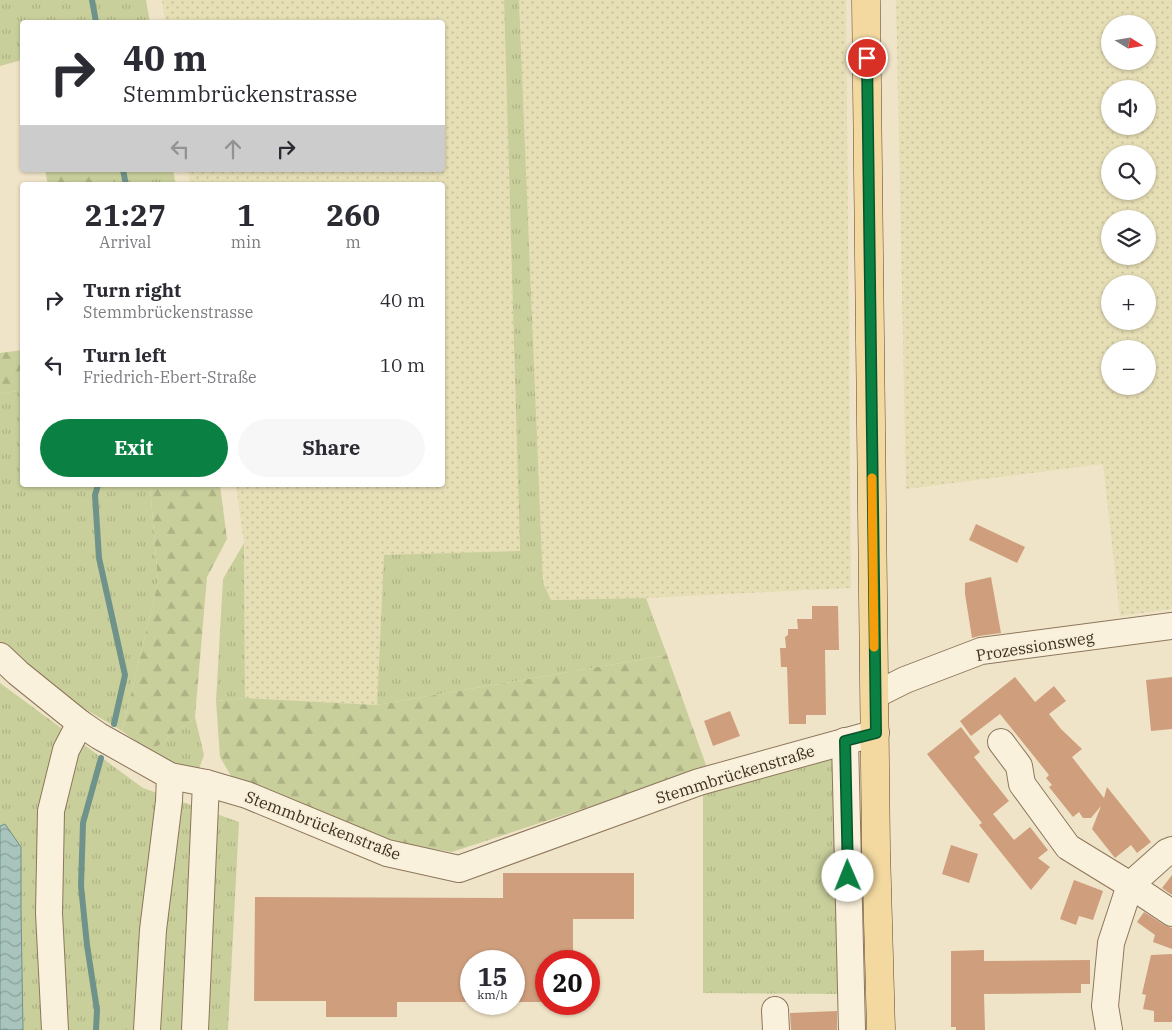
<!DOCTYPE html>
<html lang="en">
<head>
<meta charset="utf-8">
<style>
	body { margin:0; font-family:"IBM Plex Serif",serif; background:#f7f7f7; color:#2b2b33; height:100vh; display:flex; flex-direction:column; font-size:19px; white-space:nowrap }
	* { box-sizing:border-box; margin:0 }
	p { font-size:16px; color:#7c7c81 }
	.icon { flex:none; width:28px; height:28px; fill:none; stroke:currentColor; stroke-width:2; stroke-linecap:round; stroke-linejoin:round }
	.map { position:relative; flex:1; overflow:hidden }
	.panel { position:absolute; left:20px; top:182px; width:425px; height:305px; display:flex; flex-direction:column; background:#fff; border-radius:5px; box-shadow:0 1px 4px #0004 }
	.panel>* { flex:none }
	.banner { position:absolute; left:20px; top:20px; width:425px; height:152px; border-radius:5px; box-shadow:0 1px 4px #0004; background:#fff; color:#2b2b33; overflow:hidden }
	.needle { width:32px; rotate:101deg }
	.buttons { position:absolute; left:1101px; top:15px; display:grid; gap:10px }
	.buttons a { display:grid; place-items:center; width:55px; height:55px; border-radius:50%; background:#fff; box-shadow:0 1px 4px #0004; font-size:25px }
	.speed { position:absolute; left:460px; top:950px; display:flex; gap:10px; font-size:25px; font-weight:700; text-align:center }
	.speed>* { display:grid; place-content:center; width:65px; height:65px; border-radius:50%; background:#fff; box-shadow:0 1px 4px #0004; line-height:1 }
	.speed small { font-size:12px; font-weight:400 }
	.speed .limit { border:8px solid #d22; background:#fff; color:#111 }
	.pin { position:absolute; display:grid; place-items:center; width:42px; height:42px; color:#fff; margin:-21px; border:2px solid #fff; border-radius:50%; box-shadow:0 1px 5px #0007 }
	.me { position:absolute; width:55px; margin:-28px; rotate:359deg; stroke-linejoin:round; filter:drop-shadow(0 0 4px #0008) }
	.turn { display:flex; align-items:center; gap:18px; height:105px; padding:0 20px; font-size:22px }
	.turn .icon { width:65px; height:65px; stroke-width:2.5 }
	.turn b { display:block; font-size:35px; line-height:42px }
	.lanes { display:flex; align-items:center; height:48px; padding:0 20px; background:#0003; justify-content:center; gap:25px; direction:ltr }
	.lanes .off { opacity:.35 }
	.eta { display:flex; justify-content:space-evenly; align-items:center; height:85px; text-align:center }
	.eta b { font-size:30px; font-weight:700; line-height:35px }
	.primary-button { display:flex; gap:10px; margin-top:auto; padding:10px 20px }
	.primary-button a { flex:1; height:58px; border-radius:30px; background:#0b8043; color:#fff; font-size:20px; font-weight:700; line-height:58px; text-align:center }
	.primary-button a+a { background:#f7f7f7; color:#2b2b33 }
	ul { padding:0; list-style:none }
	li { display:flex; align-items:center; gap:15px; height:65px; padding:0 20px }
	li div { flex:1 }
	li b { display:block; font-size:19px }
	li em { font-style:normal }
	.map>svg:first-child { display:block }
	.farmland { fill:url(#farmland-dots); fill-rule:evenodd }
	.grass { fill:url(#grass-tufts) }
	.forest { fill:url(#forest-firs) }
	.water { fill:url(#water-waves); stroke:#6f938a }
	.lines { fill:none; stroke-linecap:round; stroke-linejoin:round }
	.stream { stroke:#6f938a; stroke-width:6 }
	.building { fill:#cf9f7d }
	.minor-casing { stroke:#8d765c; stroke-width:28 }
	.major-casing { stroke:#5b4430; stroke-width:29 }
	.minor { stroke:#faf1dc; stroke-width:26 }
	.major { stroke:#f3d9a0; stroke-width:28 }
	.route-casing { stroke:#07532c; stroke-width:12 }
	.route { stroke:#0b8043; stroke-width:9 }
	.slow { stroke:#f59e0b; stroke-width:9 }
	.labels { text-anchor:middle; stroke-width:4; stroke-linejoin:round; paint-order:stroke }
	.street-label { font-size:16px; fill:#3d2e20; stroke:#f7eed8 }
</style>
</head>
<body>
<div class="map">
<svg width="1172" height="1030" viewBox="0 0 1172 1030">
	<defs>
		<pattern id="farmland-dots" width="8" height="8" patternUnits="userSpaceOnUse" patternTransform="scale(1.25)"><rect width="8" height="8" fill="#e6deb5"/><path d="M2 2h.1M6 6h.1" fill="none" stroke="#c6bf9b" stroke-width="1.8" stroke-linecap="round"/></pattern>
		<pattern id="grass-tufts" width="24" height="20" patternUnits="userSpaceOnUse" patternTransform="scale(1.25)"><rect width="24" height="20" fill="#c9cf9b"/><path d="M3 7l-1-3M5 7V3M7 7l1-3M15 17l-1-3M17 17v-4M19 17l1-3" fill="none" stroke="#aeb285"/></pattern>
		<pattern id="forest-firs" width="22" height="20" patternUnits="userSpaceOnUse" patternTransform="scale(1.25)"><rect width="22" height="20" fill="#c9cf9b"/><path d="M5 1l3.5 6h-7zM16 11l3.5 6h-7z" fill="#aeb285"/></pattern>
		<pattern id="water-waves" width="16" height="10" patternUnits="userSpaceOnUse" patternTransform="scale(1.25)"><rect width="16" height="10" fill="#a9c4bc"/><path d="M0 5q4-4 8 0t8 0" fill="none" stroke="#8ba098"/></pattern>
	</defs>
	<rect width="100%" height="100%" fill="#f0e4c8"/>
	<g class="farmland">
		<polygon points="162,0 504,0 520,551 384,556 377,705 245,698 244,543 236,485 442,485 442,185 190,185 188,170 442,170 442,22 165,22"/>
		<polygon points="519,0 846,0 851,588 646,598 550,600 543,583"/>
		<path d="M896,0H1172V609L1120,616L1103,464L906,489ZM1110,24H1148V61H1110ZM1110,89H1148V126H1110ZM1110,154H1148V191H1110ZM1110,219H1148V256H1110ZM1110,284H1148V321H1110ZM1110,349H1148V386H1110Z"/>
	</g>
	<g class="grass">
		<polygon points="0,0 146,0 150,22 22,22 22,60 0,66"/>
		<polygon points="504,0 519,0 543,583 551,600 646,598 667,655 377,705 384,555 520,551"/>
		<polygon points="113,170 173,170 176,185 116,185"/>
		<polygon points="22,390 22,485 150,485 158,582 122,731 50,688 0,642 0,394"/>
		<polygon points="244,543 245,698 216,701 223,579"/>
		<polygon points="0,683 143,788 239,822 228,1030 0,1030"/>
		<polygon points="195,717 204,755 199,769 171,765 150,752"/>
		<polygon points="840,754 844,994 703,993 703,792"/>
	</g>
	<g class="forest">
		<polygon points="45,170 113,170 116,185 48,185"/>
		<polygon points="22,350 22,390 0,394 0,353"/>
		<polygon points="150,485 220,485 227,539 207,577 195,717 150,752 122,731 158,582"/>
		<polygon points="667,655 707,768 452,852 404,844 234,781 220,757 216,701 245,698 377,705"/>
	</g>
	<polygon class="water" points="5,824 21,847 21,911 23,1030 0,1030 0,826"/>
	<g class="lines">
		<g class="stream">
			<polyline points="92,0 96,22"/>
			<polyline points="123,170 126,185"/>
			<polyline points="98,485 95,495 99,558 125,675 114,724"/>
			<polyline points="96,1030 97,1010 87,945 81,886 83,823 101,758"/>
		</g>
	</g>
	<g class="building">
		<polygon points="976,524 1025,547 1017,563 969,540"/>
		<polygon points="991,577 1001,633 979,636 972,638 965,594 965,583"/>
		<polygon points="812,606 838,606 839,650 825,650 826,715 806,715 806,724 789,724 787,667 781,667 780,648 786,648 785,637 788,635 788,629 798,629 797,619 812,619"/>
		<polygon points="1015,677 1035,702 1054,686 1066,701 1049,714 1061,729 1082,749 1072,757 1104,798 1107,787 1151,842 1137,853 1131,845 1115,858 1092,829 1101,806 1091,818 1083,818 1079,812 1073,817 1049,787 1052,785 1046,778 1049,775 1000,714 971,736 960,721"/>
		<polygon points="1172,677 1172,729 1151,731 1146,680"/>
		<polygon points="730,711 740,736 713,746 704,721"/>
		<polygon points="961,727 980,752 974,757 1009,801 993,814 1014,840 1030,827 1048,850 1038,858 1050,867 1031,890 979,825 982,823 927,754"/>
		<polygon points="951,845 978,854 969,883 942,874"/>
		<polygon points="503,873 634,873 634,919 573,919 573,961 546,961 546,1002 514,1002 514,961 471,961 471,1002 397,1002 397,1017 326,1017 326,1001 254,1001 255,897 503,898"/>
		<polygon points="1172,875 1172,895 1162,888"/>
		<polygon points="1074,880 1103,891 1093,920 1079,916 1076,925 1060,919"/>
		<polygon points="1144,912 1164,925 1172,928 1172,949 1153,942 1155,935 1137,922"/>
		<polygon points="984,950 984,961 1090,960 1090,984 1081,984 1081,993 984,994 985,1030 956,1030 956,1027 951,1027 951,951"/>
		<polygon points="1172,954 1172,1022 1154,1022 1154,1011 1143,1009 1146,995 1142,994 1151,955"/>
		<polygon points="837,1011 837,1030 791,1030 790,1013"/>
	</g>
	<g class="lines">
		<defs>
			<g id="minor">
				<polyline points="0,656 18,673 80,723 99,736 170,776 206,783 247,795 387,853 459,869 699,782 876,733"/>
				<polyline points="875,695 905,680 981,651 1172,626"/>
				<polyline points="845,741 852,1030"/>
				<polyline points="1001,742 1019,766 1022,784 1068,847 1130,885 1172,913"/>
				<polyline points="775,1010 776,1030"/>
				<polyline points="55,1030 49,913 51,811 66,750 80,723"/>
				<polyline points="147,1030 153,930 169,801 170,776"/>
				<polyline points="195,1030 206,783"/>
				<polyline points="1109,1030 1105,1006 1111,943 1130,885 1167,852 1172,850"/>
			</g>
			<polyline id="major" points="866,0 876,849 881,1030"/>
		</defs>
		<use href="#minor" class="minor-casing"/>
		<use href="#major" class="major-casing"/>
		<use href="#minor" class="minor"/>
		<use href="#major" class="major"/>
	</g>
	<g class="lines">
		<defs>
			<polyline id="route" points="848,876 845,741 876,733 867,58"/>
		</defs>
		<use href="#route" class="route-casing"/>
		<use href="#route" class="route"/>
		<polyline class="slow" points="872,478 874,647"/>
	</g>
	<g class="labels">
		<g class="street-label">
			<text transform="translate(1035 646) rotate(-9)" y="6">Prozessionsweg</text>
			<text transform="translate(735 774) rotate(-17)" y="6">Stemmbrückenstraße</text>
			<text transform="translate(323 825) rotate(21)" y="6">Stemmbrückenstraße</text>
		</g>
	</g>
</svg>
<div class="buttons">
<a><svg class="needle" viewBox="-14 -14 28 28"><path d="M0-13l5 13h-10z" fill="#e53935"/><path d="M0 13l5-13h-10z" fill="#7c7c81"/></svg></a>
<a><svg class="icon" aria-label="sound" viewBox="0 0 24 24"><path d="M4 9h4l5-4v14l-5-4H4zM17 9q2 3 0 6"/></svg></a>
<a><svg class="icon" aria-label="search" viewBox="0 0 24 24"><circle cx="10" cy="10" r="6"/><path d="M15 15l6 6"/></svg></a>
<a><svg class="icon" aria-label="layers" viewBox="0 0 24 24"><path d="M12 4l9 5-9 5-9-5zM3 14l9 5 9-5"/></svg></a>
<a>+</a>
<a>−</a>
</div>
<div class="speed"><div>15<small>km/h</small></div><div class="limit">20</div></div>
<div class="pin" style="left:867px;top:58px;background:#d93025"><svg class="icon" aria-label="arrive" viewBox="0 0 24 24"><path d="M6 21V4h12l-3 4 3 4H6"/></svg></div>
<svg class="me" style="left:848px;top:876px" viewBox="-20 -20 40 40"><circle r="19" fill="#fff"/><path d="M0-13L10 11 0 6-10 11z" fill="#0b8043"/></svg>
<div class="banner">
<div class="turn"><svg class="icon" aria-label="right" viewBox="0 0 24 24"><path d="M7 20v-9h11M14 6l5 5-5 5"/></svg><div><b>40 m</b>Stemmbrückenstrasse</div></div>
<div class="lanes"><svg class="icon off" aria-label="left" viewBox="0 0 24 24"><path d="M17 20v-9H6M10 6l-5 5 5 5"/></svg><svg class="icon off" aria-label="ahead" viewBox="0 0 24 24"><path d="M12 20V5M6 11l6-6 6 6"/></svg><svg class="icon" aria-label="right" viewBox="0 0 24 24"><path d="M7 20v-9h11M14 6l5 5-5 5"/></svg></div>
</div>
<section class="panel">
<div class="eta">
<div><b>21:27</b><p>Arrival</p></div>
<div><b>1</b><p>min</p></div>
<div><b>260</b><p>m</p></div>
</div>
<ul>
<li><svg class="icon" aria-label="right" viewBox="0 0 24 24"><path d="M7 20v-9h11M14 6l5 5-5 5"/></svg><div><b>Turn right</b><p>Stemmbrückenstrasse</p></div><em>40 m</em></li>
<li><svg class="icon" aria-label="left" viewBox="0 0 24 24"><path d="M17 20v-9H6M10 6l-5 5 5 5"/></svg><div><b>Turn left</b><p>Friedrich-Ebert-Straße</p></div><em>10 m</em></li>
</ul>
<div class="primary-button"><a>Exit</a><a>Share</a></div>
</section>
</div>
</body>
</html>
